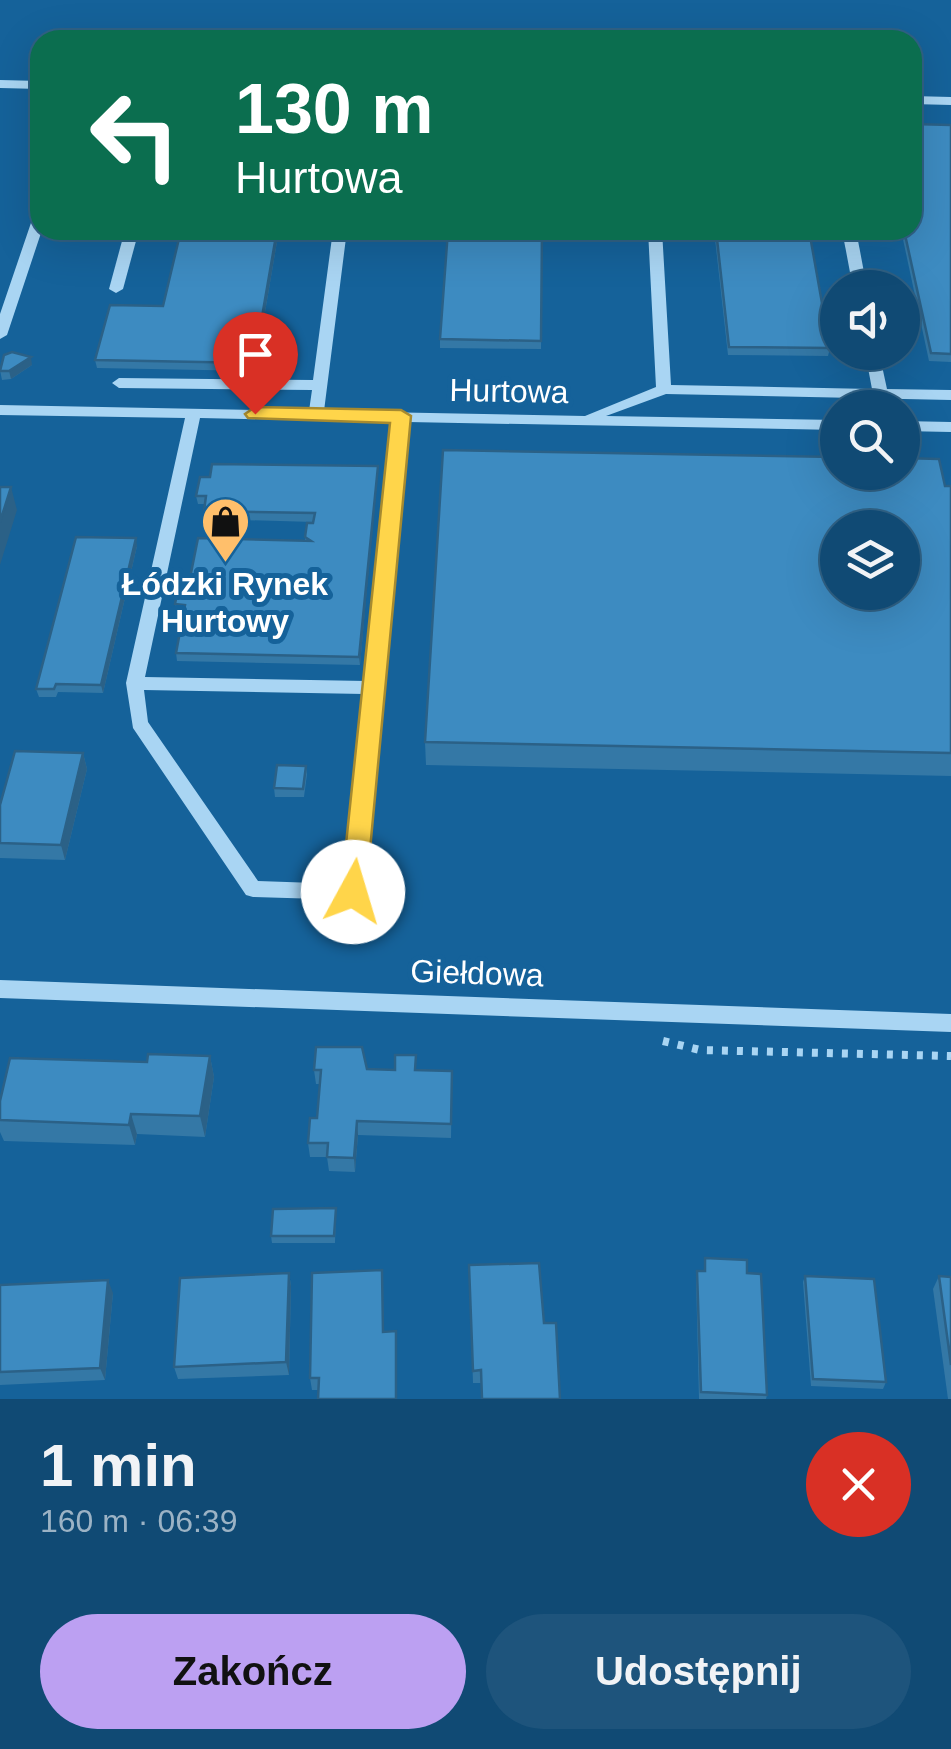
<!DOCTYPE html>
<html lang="pl">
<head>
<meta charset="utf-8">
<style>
	body { margin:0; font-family:Arial,sans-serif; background:#1e547c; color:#f1f3f6; height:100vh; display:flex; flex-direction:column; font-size:38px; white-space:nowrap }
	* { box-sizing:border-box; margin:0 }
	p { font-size:32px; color:#9cb3c5 }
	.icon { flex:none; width:55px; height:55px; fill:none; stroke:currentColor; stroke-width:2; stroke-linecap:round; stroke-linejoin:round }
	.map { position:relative; height:1399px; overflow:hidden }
	.details { display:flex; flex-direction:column; background:#104a74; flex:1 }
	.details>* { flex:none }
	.hud { position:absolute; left:30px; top:30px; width:892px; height:210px; border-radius:30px; box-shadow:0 10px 40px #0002,0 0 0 2px #306286; background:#0b6e4f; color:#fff; overflow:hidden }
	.buttons { position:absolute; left:820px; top:270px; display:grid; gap:20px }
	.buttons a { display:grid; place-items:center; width:100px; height:100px; border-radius:50%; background:#104a74; box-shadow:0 10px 40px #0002,0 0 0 2px #306286; font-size:50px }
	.pin { position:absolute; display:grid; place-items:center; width:85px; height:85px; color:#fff; margin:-102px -42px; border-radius:50% 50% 50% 0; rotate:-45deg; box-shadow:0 0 10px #0007 }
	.pin .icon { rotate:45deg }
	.me { position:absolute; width:110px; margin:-55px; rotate:6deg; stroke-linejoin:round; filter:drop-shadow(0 0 8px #0008) }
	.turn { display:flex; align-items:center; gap:35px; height:210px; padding:0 40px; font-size:45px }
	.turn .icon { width:130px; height:130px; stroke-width:2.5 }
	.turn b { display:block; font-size:70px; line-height:85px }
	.round { display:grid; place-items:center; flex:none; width:105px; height:105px; border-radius:52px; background:#1e547c }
	.summary { display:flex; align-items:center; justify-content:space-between; height:170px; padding:0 40px }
	h1 { font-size:60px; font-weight:600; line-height:75px }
	.button { display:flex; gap:20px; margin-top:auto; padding:20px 40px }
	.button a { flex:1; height:115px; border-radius:60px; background:#bca0f2; color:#111; font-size:40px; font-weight:600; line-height:115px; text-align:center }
	.button a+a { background:#1e547c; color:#f1f3f6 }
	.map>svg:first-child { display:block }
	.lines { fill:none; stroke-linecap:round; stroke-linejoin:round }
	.path { stroke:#a9d5f3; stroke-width:8; stroke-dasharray:6 9; stroke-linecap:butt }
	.minor { fill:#a9d5f3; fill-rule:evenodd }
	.wall { fill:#3478a6 }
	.shaded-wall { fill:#2b6187 }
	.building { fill:#3d8bc1; stroke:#2b6187; stroke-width:2.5; fill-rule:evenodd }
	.route { fill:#ffd54a; stroke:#a68a30; stroke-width:2.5 }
	.labels { text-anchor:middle; stroke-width:10; stroke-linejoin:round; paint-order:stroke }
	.street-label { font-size:32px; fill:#fff; stroke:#15629a }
	.poi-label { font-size:32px; font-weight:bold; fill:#fff; stroke:#15629a }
</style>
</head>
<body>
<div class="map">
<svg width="951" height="1399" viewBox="0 0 951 1399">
	<rect width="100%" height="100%" fill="#15629a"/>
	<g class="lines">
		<polyline class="path" points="663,1041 700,1050 951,1056"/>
		<g class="minor">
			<polygon points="0,80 40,81 40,89 0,88"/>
			<polygon points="912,96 951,97 951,105 912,104"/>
			<polygon points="40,213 40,230 42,230 7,335 0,339 0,314 33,217"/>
			<polygon points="125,230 139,230 123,289 116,293 109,289"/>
			<path d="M333,230H347L324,411L585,416L656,387L648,230H662L671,385L872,389L865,352H879L887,389L951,390V400L666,394L606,416L838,420V430L408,422L363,892L360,898L353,900L253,897L246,895L133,728L126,683L185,418L0,415V405L309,411L312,390L119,388L112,383L119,378L313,380ZM200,418L393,422L366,681L145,677ZM144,690L364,694L344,884L258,881L148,722Z"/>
			<polygon points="842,230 856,230 867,288 853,288"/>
			<polygon points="902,421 951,422 951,432 902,431"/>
			<polygon points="0,980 951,1014 951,1032 0,998"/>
		</g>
	</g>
	<g class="wall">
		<polygon points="951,125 951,362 929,361 901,230 912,230"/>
		<polygon points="181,230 279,230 255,371 97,368 95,360 163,306"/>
		<polygon points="542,230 541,349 440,348 440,339"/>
		<polygon points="714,230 809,230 830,348 828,356 728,355"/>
		<polygon points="32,365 11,379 2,380 0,370"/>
		<polygon points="378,466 360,665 177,661 176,653 184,613 176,612 175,604 189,583 305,541 305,537 314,522 205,519 205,504 198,504 196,496"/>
		<polygon points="945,486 951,486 951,776 426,765 425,742"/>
		<polygon points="137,546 103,693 58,692 56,697 39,697 36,689"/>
		<polygon points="83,753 87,769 65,860 0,858 0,805"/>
		<polygon points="306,766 307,774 304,797 275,797 274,788"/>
		<polygon points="210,1056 214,1077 205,1137 137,1134 135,1145 4,1141 0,1132 0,1101 147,1062"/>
		<polygon points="314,1070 452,1071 451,1138 358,1135 355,1172 329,1171 327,1157 310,1157 308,1143 317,1118 320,1084 316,1084"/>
		<polygon points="336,1208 335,1243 272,1243 271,1236"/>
		<polygon points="705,1258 747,1273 767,1395 766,1399 699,1399 696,1278 697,1271 704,1271"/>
		<polygon points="469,1265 544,1323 481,1383 473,1383"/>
		<polygon points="382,1270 384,1332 396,1331 397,1344 318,1390 312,1390 310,1378"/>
		<polygon points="289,1273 291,1286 289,1375 178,1379 174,1367"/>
		<polygon points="805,1276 886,1382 883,1389 811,1386 803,1282"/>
		<polygon points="939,1276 951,1277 951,1399 948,1399 933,1289"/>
		<polygon points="0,1285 113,1293 105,1380 0,1385"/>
	</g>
	<g class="shaded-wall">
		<polygon points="277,230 279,230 255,371 254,363"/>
		<polygon points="31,357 32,365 11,379 9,371"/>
		<polygon points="378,466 378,474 360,665 359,657"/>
		<polygon points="11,487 17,510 0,565 0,522"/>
		<polygon points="136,538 137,546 103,693 101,685"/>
		<polygon points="83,753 87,769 65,860 61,845"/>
		<polygon points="210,1056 214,1077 205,1137 200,1116"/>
		<polygon points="131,1114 137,1134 135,1145 129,1125"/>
		<polygon points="357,1121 358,1135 355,1172 354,1158"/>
		<polygon points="289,1273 291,1286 289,1375 286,1362"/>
		<polygon points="108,1280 113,1293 105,1380 100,1368"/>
	</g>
	<g class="building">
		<polygon points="912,124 951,125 951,354 931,353 904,230 912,230"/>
		<polygon points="181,230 277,230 254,363 95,360 110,305 163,306"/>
		<polygon points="448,230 542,230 541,341 440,339"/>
		<polygon points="716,230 809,230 830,348 729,347"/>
		<polygon points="12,352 31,357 9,371 0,371 4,355"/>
		<path d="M443,450L838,457V472H902V458L939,459L945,486H951V753L425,742ZM838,528H902V592H838Z"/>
		<polygon points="212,464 378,466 359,657 176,653 185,605 175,604 179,583 189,583 198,538 311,541 305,537 307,523 313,523 315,513 204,511 206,496 196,496 200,477 210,477"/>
		<polygon points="0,487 11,487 0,522"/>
		<polygon points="76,537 136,538 101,685 56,684 54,689 36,689"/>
		<polygon points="15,751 83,753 61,845 0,843 0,805"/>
		<polygon points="277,765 306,766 303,789 274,788"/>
		<polygon points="316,1047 362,1047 367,1069 395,1070 395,1055 416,1055 415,1070 452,1071 451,1124 357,1121 354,1158 327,1157 328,1143 308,1143 310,1118 317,1118 321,1070 314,1070"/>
		<polygon points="148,1054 210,1056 200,1116 131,1114 129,1125 0,1120 0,1101 10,1058 147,1062"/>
		<polygon points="336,1208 334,1236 271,1236 273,1209"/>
		<polygon points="705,1258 747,1260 747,1273 761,1274 767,1395 701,1392 697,1271 705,1271"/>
		<polygon points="539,1263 544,1323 556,1323 560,1399 482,1399 481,1370 473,1371 469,1265"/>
		<polygon points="382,1270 383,1332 396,1331 396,1399 318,1399 319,1378 310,1378 312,1273"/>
		<polygon points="289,1273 286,1362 174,1367 180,1278"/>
		<polygon points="805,1276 874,1279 886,1382 813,1379"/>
		<polygon points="939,1276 951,1277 951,1365"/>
		<polygon points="108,1280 100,1368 0,1372 0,1285"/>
	</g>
	<polygon class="route" points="255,407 401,410 411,416 366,892 353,902 341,892 390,423 248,418 245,414"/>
	<defs>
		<symbol id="shop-pin" viewBox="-11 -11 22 30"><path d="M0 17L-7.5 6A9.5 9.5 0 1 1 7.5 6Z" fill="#ffbf6b" stroke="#15629a"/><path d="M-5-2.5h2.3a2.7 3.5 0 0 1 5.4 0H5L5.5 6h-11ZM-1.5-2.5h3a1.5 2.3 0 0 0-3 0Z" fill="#111"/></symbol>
	</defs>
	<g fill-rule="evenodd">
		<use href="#shop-pin" x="198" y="494" width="55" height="75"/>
	</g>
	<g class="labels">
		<g class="street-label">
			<text transform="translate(509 391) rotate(1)" y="11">Hurtowa</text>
			<text transform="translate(477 973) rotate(2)" y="11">Giełdowa</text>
		</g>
		<g class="poi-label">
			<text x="225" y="595">Łódzki Rynek<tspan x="225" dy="37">Hurtowy</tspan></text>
		</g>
	</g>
</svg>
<div class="buttons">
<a><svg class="icon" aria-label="sound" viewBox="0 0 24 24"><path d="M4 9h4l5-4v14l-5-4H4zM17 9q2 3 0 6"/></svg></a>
<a><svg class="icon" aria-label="search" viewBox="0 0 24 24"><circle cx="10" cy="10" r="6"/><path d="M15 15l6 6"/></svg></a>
<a><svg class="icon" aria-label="layers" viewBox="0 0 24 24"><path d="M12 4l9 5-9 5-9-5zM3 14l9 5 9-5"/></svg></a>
</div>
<div class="pin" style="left:255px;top:414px;background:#d93025"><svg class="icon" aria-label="arrive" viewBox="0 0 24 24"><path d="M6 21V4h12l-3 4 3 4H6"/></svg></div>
<svg class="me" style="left:353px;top:892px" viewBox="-20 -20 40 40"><circle r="19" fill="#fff"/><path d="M0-13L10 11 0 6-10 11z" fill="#ffd54a"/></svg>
<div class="hud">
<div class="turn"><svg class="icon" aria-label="left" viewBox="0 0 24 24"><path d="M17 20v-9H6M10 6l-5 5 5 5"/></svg><div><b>130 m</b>Hurtowa</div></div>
</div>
</div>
<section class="details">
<div class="summary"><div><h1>1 min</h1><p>160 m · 06:39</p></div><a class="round" style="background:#d93025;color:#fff"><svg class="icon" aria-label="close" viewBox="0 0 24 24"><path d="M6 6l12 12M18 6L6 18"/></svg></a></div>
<div class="button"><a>Zakończ</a><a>Udostępnij</a></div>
</section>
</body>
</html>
